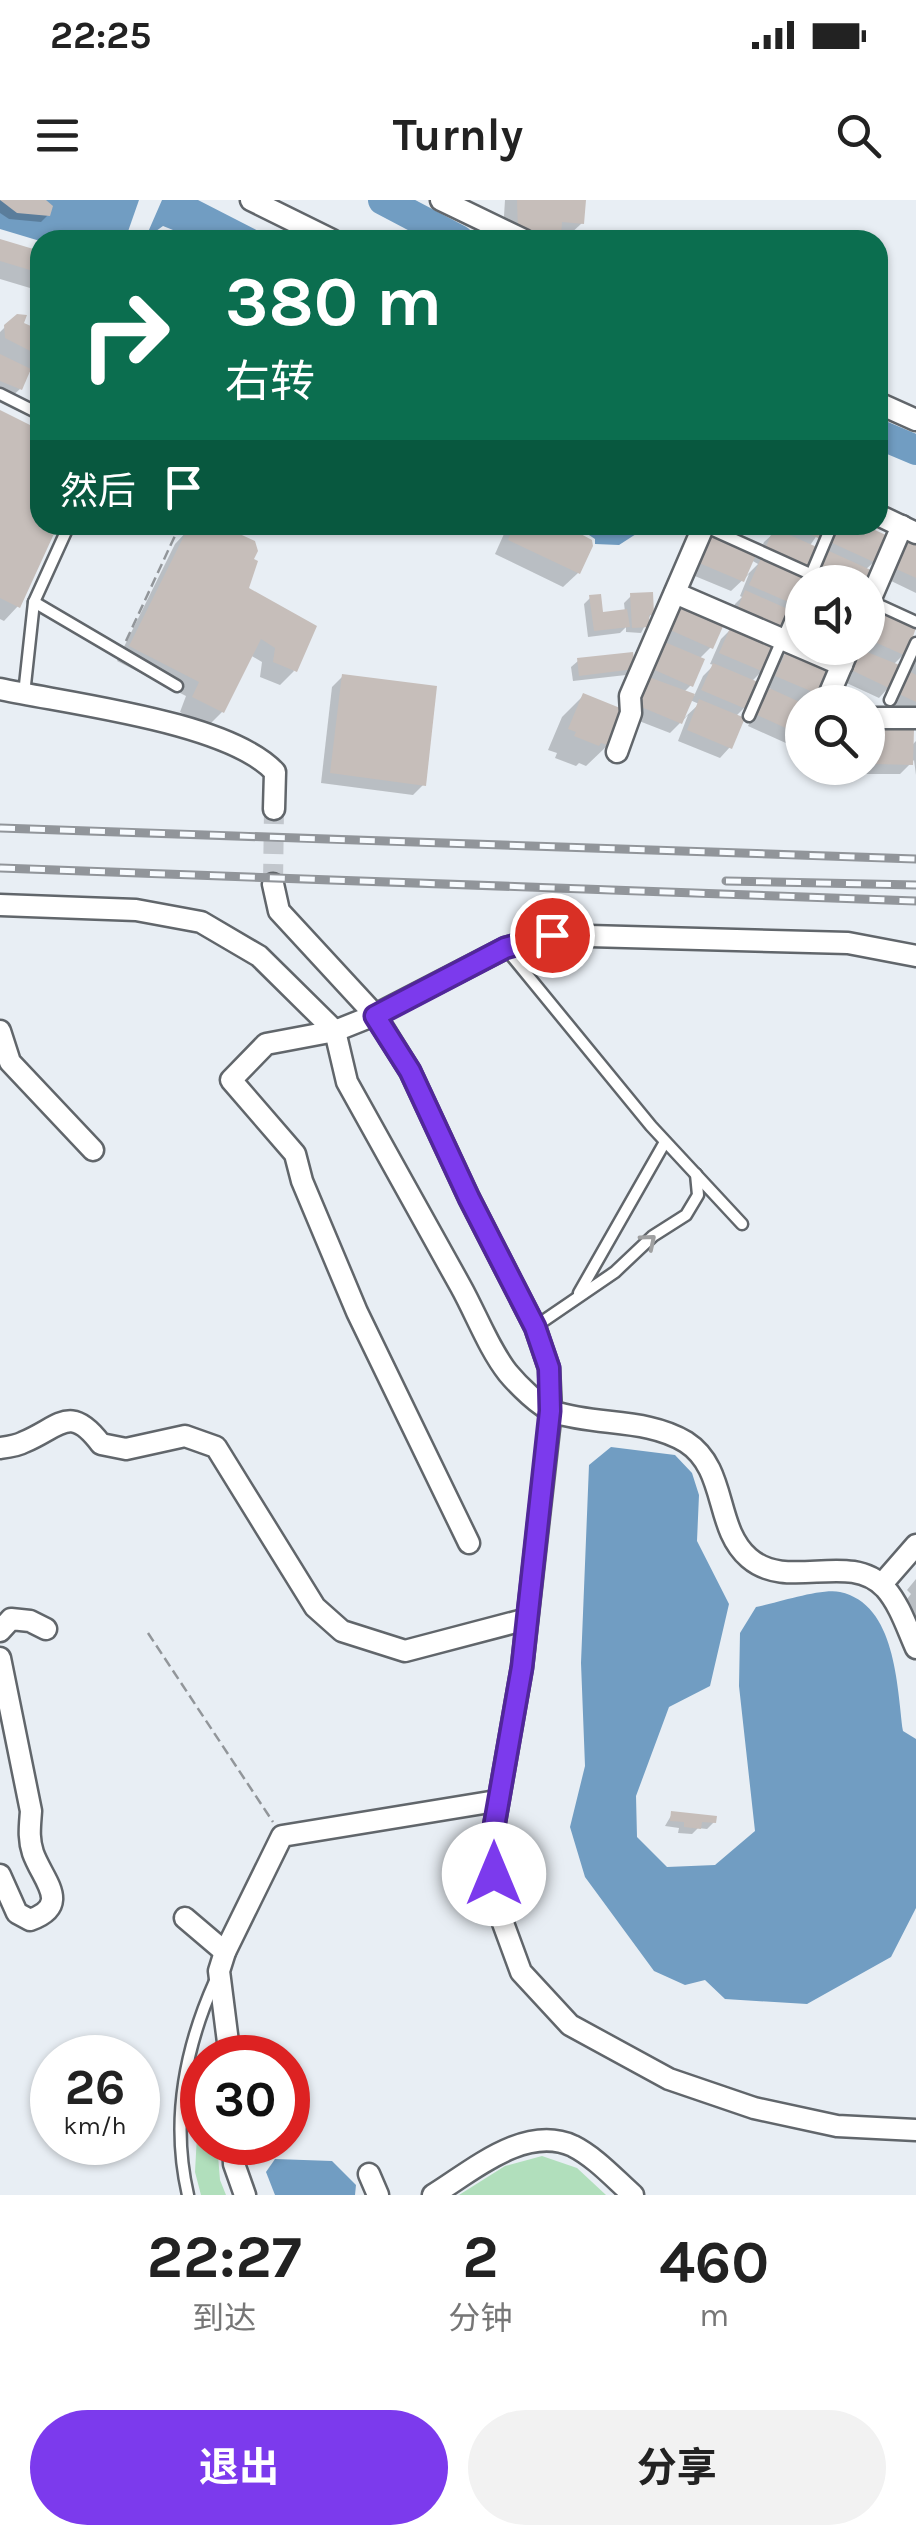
<!DOCTYPE html>
<html lang="zh">
<head>
<meta charset="utf-8">
<style>
	body { margin:0; font-family:Karla,"Noto Sans SC",sans-serif; background:#f2f2f2; color:#222; height:100vh; display:flex; flex-direction:column; font-size:38px; white-space:nowrap }
	* { box-sizing:border-box; margin:0 }
	p { font-size:32px; color:#767676 }
	.icon { flex:none; width:55px; height:55px; fill:none; stroke:currentColor; stroke-width:2; stroke-linecap:round; stroke-linejoin:round }
	.map { position:relative; height:1995px; overflow:hidden }
	.side { display:flex; flex-direction:column; background:#fff; flex:1 }
	.side>* { flex:none }
	.hud { position:absolute; left:30px; top:30px; width:858px; height:305px; border-radius:30px; box-shadow:0 2px 8px #0004; background:#0b6e4f; color:#fff; overflow:hidden }
	.fabs { position:absolute; left:785px; top:365px; display:grid; gap:20px }
	.fabs a { display:grid; place-items:center; width:100px; height:100px; border-radius:50%; background:#fff; box-shadow:0 2px 8px #0004; font-size:50px }
	.speed { position:absolute; left:30px; top:1835px; display:flex; gap:20px; font-size:50px; font-weight:700; text-align:center }
	.speed>* { display:grid; place-content:center; width:130px; height:130px; border-radius:50%; background:#fff; box-shadow:0 2px 8px #0004; line-height:1 }
	.speed small { font-size:25px; font-weight:400 }
	.speed .limit { border:15px solid #d22; background:#fff; color:#111 }
	.pin { position:absolute; display:grid; place-items:center; width:85px; height:85px; color:#fff; margin:-42px; border:5px solid #fff; border-radius:50%; box-shadow:0 2px 10px #0007 }
	.me { position:absolute; width:110px; margin:-55px; rotate:0deg; stroke-linejoin:round; filter:drop-shadow(0 0 8px #0008) }
	.turn { display:flex; align-items:center; gap:35px; height:210px; padding:0 30px; font-size:45px }
	.turn .icon { width:130px; height:130px; stroke-width:2.5 }
	.turn b { display:block; font-size:70px; line-height:85px }
	.then { display:flex; align-items:center; height:95px; padding:0 30px; background:#0003; gap:20px; font-size:38px }
	.eta { display:flex; justify-content:space-evenly; align-items:center; height:170px; text-align:center }
	.eta b { font-size:60px; font-weight:700; line-height:70px }
	.button { display:flex; gap:20px; margin-top:auto; padding:20px 30px }
	.button a { flex:1; height:115px; border-radius:60px; background:#7c3aed; color:#fff; font-size:40px; font-weight:700; line-height:115px; text-align:center }
	.button a+a { background:#f2f2f2; color:#222 }
	.status { display:flex; justify-content:space-between; align-items:center; height:70px; padding:0 50px; background:#fff; direction:ltr }
	.status svg { height:28px; fill:currentColor }
	header { display:flex; justify-content:space-between; align-items:center; height:130px; padding:0 30px; background:#fff; font-size:45px; font-weight:700 }
	.map>svg:first-child { display:block }
	.green { fill:#b1dfbc }
	.water { fill:#719dc2 }
	.shadow { fill:#0003; fill-rule:evenodd }
	.lines { fill:none; stroke-linecap:round; stroke-linejoin:round }
	.river { stroke:#719dc2; stroke-width:30 }
	.building { fill:#c6beba }
	.street-tunnel { stroke:#c2c7cd; stroke-width:20; stroke-dasharray:20 10; stroke-linecap:butt }
	.lane-casing { stroke:#61666b; stroke-width:15 }
	.street-casing { stroke:#61666b; stroke-width:25 }
	.path { stroke:#92969a; stroke-width:2.5; stroke-dasharray:10 5; stroke-linecap:butt }
	.lane { stroke:#fff; stroke-width:10 }
	.street { stroke:#fff; stroke-width:20 }
	.rail-casing { stroke:#91959a; stroke-width:9 }
	.rail { stroke:#f7fbff; stroke-width:5; stroke-dasharray:15; stroke-linecap:butt }
	.oneway { stroke:#9fa0a1 }
	.route-casing { stroke:#51269a; stroke-width:25 }
	.route { stroke:#7c3aed; stroke-width:18 }
</style>
</head>
<body>
<div class="status"><b>22:25</b><svg viewBox="0 0 49 12"><path d="M0 12V9h3v3zM5 12V6h3v6zM10 12V3h3v9zM15 12V0h3v12zM26 1h20v11H26zM47 4h2v5h-2z"/></svg></div>
<header><svg class="icon" aria-label="menu" viewBox="0 0 24 24"><path d="M4 6h16M4 12h16M4 18h16"/></svg>Turnly<svg class="icon" aria-label="search" viewBox="0 0 24 24"><circle cx="10" cy="10" r="6"/><path d="M15 15l6 6"/></svg></header>
<div class="map">
<svg width="916" height="1995" viewBox="0 0 916 1995">
	<rect width="100%" height="100%" fill="#e8eef4"/>
	<g class="green">
		<polygon points="199,1898 202,1900 202,1942 217,1943 220,1980 226,1995 201,1995 195,1972"/>
		<polygon points="542,1956 577,1968 606,1995 459,1995 505,1966"/>
	</g>
	<g class="water">
		<polygon points="0,0 139,0 125,40 40,41 0,29"/>
		<polygon points="162,0 198,0 276,40 176,40 173,30 163,26 145,39"/>
		<polygon points="583,325 650,325 619,345 595,344 595,339 586,333"/>
		<path d="M611,1247L675,1255L692,1273L699,1295L697,1341L729,1404L710,1486L669,1507L636,1596L637,1637L667,1667L715,1665L755,1631L739,1486L740,1433L756,1407C777,1403 821,1388 840,1392C896,1404 897,1486 903,1531L916,1539V1708L891,1757L807,1804L725,1799L705,1780L685,1785L654,1771L585,1677L570,1627L585,1566L581,1463L589,1265Z"/>
		<polygon points="275,1959 332,1961 356,1985 355,1995 275,1995 266,1972"/>
	</g>
	<g class="shadow">
		<polygon points="0,0 42,0 48,15 41,22 9,19 0,13"/>
		<polygon points="505,0 583,0 582,23 567,37 556,40 515,40 503,32"/>
		<polygon points="0,41 40,54 40,91 0,79"/>
		<polygon points="12,120 40,133 40,173 38,175 27,171 20,189 9,199 0,195 0,132"/>
		<polygon points="0,213 40,232 40,325 55,325 18,406 4,421 0,419"/>
		<polygon points="205,325 225,330 225,325 248,325 238,336 245,389 294,471 280,485 260,477 262,462 250,455 222,512 208,526 180,512 186,496 117,461 175,344 189,329 197,333"/>
		<polygon points="508,325 577,325 578,373 563,387 495,354"/>
		<path d="M770,325H824L809,347L791,403L784,410L762,471L751,482L744,508L735,517L730,547L720,558L678,541L688,515L670,533L621,514L608,545L586,566L579,563L576,566L555,558L557,553L548,550L562,517L583,496L626,513L670,416L726,425L735,404L742,397L740,396L749,374L731,391L690,374L701,349L712,338L757,358L764,342L774,333L767,330ZM751,360L758,364L743,379ZM720,426L730,430L721,439L710,464L714,465L703,476L694,496L684,492L691,485L699,459L711,447ZM690,500L699,504L681,521Z"/>
		<polygon points="838,325 858,325 874,362 865,370 870,372 865,382 811,382 819,364 827,356 823,354"/>
		<polygon points="916,348 916,393 885,378 896,354"/>
		<polygon points="631,396 651,414 641,433 626,432 626,427 620,433 588,437 584,404 591,397 601,415 625,412 624,403"/>
		<polygon points="802,403 802,448 837,448 817,494 809,502 802,502 802,525 788,544 748,526 759,502 771,489 766,487 777,462 788,451 790,429 798,421 795,420"/>
		<polygon points="874,412 904,454 893,465 889,487 879,498 838,479 853,448 868,448 868,418"/>
		<polygon points="916,449 916,517 890,505 899,485 910,474 905,471"/>
		<polygon points="578,461 632,468 626,475 573,481 571,467"/>
		<polygon points="343,476 424,584 413,595 321,583 332,487"/>
		<polygon points="875,531 911,546 916,541 916,575 914,560 900,574 864,574 864,568 868,568 868,539"/>
		<polygon points="818,568 860,568 854,574 818,573"/>
		<polygon points="916,1379 916,1421 900,1408 911,1394 907,1390"/>
		<polygon points="672,1614 714,1622 707,1629 698,1628 692,1634 678,1633 679,1628 665,1626"/>
	</g>
	<g class="lines">
		<g class="river">
			<polyline points="383,0 459,40"/>
			<polyline points="878,234 916,250"/>
		</g>
	</g>
	<g class="building">
		<polygon points="0,0 46,0 53,6 50,16 17,13"/>
		<polygon points="517,0 586,0 584,24 562,22 561,39 526,36 518,32"/>
		<polygon points="0,39 40,51 40,73 0,61"/>
		<polygon points="17,114 27,115 24,123 40,130 40,156 5,138 4,125"/>
		<polygon points="0,154 31,169 22,190 0,181"/>
		<polygon points="0,210 40,230 40,325 58,325 20,408 0,398"/>
		<polygon points="204,325 220,325 255,341 258,351 254,359 258,361 249,388 317,426 297,472 273,462 275,448 261,439 224,513 192,497 199,482 129,446 189,326 201,332"/>
		<polygon points="514,325 579,325 579,333 592,340 593,346 580,374 508,340"/>
		<polygon points="790,325 827,325 820,339"/>
		<polygon points="840,325 864,325 888,336 876,363 832,343"/>
		<polygon points="774,328 819,348 808,371 764,351"/>
		<polygon points="711,335 756,355 744,382 699,363"/>
		<polygon points="906,341 916,345 916,378 894,368"/>
		<polygon points="829,351 873,371 868,382 836,382 818,374"/>
		<polygon points="761,358 805,377 793,404 749,385"/>
		<polygon points="745,390 790,410 778,437 734,417"/>
		<polygon points="653,392 654,415 649,415 650,427 632,428 630,393"/>
		<polygon points="601,394 603,412 627,409 630,427 594,431 589,395"/>
		<polygon points="680,402 725,422 713,449 668,429"/>
		<polygon points="873,409 916,428 906,456 868,439 868,422"/>
		<polygon points="731,426 776,445 764,472 719,453"/>
		<polygon points="660,440 705,459 693,487 648,467"/>
		<polygon points="857,448 902,466 891,489 847,468"/>
		<polygon points="787,449 831,468 820,495 775,476"/>
		<polygon points="633,452 635,469 579,476 577,458"/>
		<polygon points="713,463 758,482 746,509 701,490"/>
		<polygon points="909,471 916,475 916,502 899,494"/>
		<polygon points="342,474 437,486 426,586 330,573"/>
		<polygon points="646,476 695,494 682,524 634,504"/>
		<polygon points="769,488 802,503 801,535 757,515"/>
		<polygon points="583,493 625,510 610,546 601,543 599,546 574,536 576,532 568,529"/>
		<polygon points="699,499 745,518 732,549 687,530"/>
		<polygon points="874,529 914,529 913,565 874,564"/>
		<polygon points="671,1611 717,1616 716,1623 702,1622 701,1629 684,1627 684,1622 670,1621"/>
	</g>
	<g class="lines">
		<polyline class="street-tunnel" points="273,684 274,609"/>
		<defs>
			<g id="lane">
				<polyline points="0,194 40,214"/>
				<polyline points="704,326 828,382"/>
				<polyline points="808,382 832,325"/>
				<polyline points="868,400 916,422"/>
				<polyline points="34,402 177,486"/>
				<polyline points="24,494 34,402 69,325"/>
				<polyline points="890,500 916,443"/>
				<polyline points="749,516 802,394"/>
				<polyline points="506,749 651,926 742,1024"/>
				<polyline points="579,1093 665,942"/>
				<polyline points="536,1126 615,1072 653,1036 686,1015 698,995 696,974"/>
				<path d="M188,1995C171,1922 185,1848 215,1781"/>
			</g>
			<g id="street">
				<polyline points="251,0 332,40"/>
				<polyline points="441,0 524,40"/>
				<polyline points="878,203 916,220"/>
				<polyline points="878,315 916,333"/>
				<polyline points="675,393 842,465"/>
				<polyline points="868,405 902,326"/>
				<path d="M0,489C70,504 229,522 275,572L274,609"/>
				<polyline points="826,502 849,448"/>
				<polyline points="868,518 916,518"/>
				<polyline points="617,552 631,513 630,496 704,325"/>
				<polyline points="273,684 279,711 375,815 410,871 469,998 535,1127 549,1168 551,1211 522,1467 491,1644 496,1704 521,1772 570,1825 669,1879 754,1908 837,1926 916,1930"/>
				<path d="M0,705L136,710L201,722L259,756L335,831L347,882C385,950 423,1019 461,1087C476,1114 489,1149 508,1173C518,1185 540,1207 554,1212C597,1226 647,1218 686,1242C728,1269 714,1328 749,1358C788,1392 849,1350 885,1388C900,1405 907,1428 916,1448"/>
				<polyline points="0,831 10,862 93,950"/>
				<path d="M0,1248C8,1247 17,1246 24,1242C60,1227 70,1203 101,1244L126,1249L185,1236L216,1247L315,1407L342,1431L405,1451L527,1419"/>
				<polyline points="469,1343 357,1112 302,981 295,954 231,880 266,844 335,831 375,815 505,748 552,735 848,743 916,756"/>
				<polyline points="882,1384 916,1345"/>
				<polyline points="0,1431 11,1419 30,1421 46,1429"/>
				<path d="M0,1458L31,1611C30,1626 28,1638 33,1653C43,1681 72,1705 30,1720L17,1713L0,1675"/>
				<polyline points="185,1718 225,1752"/>
				<polyline points="230,1858 219,1771 225,1752 282,1636 496,1601"/>
				<polyline points="233,1942 234,1964 245,1995"/>
				<polyline points="369,1974 378,1995"/>
				<path d="M433,1995C472,1971 525,1924 573,1946C595,1957 614,1978 633,1995"/>
			</g>
		</defs>
		<use href="#lane" class="lane-casing"/>
		<use href="#street" class="street-casing"/>
		<g class="path">
			<polyline points="126,441 180,325"/>
			<polyline points="148,1433 273,1622"/>
		</g>
		<use href="#lane" class="lane"/>
		<use href="#street" class="street"/>
		<defs>
			<g id="rail">
				<polyline points="0,628 916,659"/>
				<polyline points="0,668 916,701"/>
				<polyline points="726,681 916,685"/>
			</g>
		</defs>
		<use href="#rail" class="rail-casing"/>
		<use href="#rail" class="rail"/>
	</g>
	<defs><path id="oneway-chevron" d="M-2-3.5L2.5 0L-2 3.5" fill="none" stroke-width="1.6" stroke-linecap="round" stroke-linejoin="round" transform="scale(2.5)"/></defs>
	<use class="oneway" href="#oneway-chevron" transform="translate(649 1041) rotate(-40)"/>
	<g class="lines">
		<defs>
			<polyline id="route" points="494,1674 491,1644 522,1467 550,1211 549,1168 535,1127 469,998 410,871 375,816 505,748 552,735"/>
		</defs>
		<use href="#route" class="route-casing"/>
		<use href="#route" class="route"/>
	</g>
</svg>
<div class="fabs">
<a><svg class="icon" aria-label="sound" viewBox="0 0 24 24"><path d="M4 9h4l5-4v14l-5-4H4zM17 9q2 3 0 6"/></svg></a>
<a><svg class="icon" aria-label="search" viewBox="0 0 24 24"><circle cx="10" cy="10" r="6"/><path d="M15 15l6 6"/></svg></a>
</div>
<div class="speed"><div>26<small>km/h</small></div><div class="limit">30</div></div>
<div class="pin" style="left:552px;top:735px;background:#d93025"><svg class="icon" aria-label="arrive" viewBox="0 0 24 24"><path d="M6 21V4h12l-3 4 3 4H6"/></svg></div>
<svg class="me" style="left:494px;top:1674px" viewBox="-20 -20 40 40"><circle r="19" fill="#fff"/><path d="M0-13L10 11 0 6-10 11z" fill="#7c3aed"/></svg>
<div class="hud">
<div class="turn"><svg class="icon" aria-label="right" viewBox="0 0 24 24"><path d="M7 20v-9h11M14 6l5 5-5 5"/></svg><div><b>380 m</b>右转</div></div>
<div class="then">然后<svg class="icon" aria-label="arrive" viewBox="0 0 24 24"><path d="M6 21V4h12l-3 4 3 4H6"/></svg></div>
</div>
</div>
<section class="side">
<div class="eta">
<div><b>22:27</b><p>到达</p></div>
<div><b>2</b><p>分钟</p></div>
<div><b>460</b><p>m</p></div>
</div>
<div class="button"><a>退出</a><a>分享</a></div>
</section>
</body>
</html>
